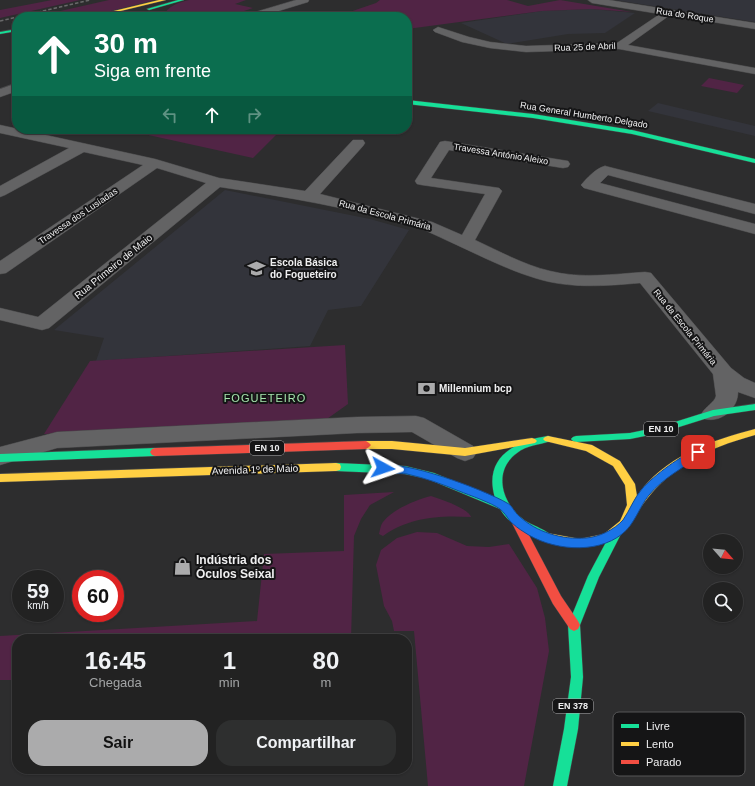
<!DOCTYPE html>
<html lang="pt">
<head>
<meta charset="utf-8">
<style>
	body { margin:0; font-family:Helvetica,sans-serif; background:#2e2f2f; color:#f1f3f6; height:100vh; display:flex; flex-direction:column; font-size:15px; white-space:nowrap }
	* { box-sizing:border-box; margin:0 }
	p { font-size:13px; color:#a2a4a5 }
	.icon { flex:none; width:22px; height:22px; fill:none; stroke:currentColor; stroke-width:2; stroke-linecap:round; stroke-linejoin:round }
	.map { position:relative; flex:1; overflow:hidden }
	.drawer { position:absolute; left:12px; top:634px; width:400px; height:140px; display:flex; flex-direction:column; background:#222; border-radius:16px; box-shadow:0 1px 3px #0004,0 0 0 1px #3f3f40 }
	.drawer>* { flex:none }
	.banner { position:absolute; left:12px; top:12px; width:400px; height:122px; border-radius:16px; box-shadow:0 1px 3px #0004,0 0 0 1px #3f3f40; background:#0b6e4f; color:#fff; overflow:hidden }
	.needle { width:26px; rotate:117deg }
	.fabs { position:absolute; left:703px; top:534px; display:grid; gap:8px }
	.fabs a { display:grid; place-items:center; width:40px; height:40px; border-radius:50%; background:#222; box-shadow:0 1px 3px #0004,0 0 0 1px #3f3f40; font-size:20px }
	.speed { position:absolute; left:12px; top:570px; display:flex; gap:8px; font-size:20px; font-weight:700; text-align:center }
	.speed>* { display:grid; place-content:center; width:52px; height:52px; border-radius:50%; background:#222; box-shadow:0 1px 3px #0004,0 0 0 1px #3f3f40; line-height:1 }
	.speed small { font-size:10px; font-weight:400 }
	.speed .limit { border:6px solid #d22; background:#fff; color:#111 }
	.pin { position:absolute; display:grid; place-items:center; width:34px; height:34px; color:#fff; margin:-17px; border-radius:8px; box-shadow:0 2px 6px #0006 }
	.me { position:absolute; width:44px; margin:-22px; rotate:95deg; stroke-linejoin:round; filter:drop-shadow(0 0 3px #0008) }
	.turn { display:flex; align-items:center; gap:14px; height:84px; padding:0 16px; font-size:18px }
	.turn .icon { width:52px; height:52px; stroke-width:2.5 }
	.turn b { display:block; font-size:28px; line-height:34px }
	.lanes { display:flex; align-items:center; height:38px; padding:0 16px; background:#0003; justify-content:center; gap:20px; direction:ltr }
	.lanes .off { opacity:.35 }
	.eta { display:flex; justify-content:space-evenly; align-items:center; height:68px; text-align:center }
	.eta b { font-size:24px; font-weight:700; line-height:28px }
	.action { display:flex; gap:8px; margin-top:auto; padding:8px 16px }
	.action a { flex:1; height:46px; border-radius:16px; background:#ababac; color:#111; font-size:16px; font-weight:700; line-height:46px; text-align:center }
	.action a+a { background:#2e2f2f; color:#f1f3f6 }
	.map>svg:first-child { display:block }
	.built { fill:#33343b }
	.green { fill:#512445 }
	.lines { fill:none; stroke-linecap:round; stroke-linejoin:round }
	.street-casing { stroke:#49494a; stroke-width:1 }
	.fast-casing { stroke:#49494a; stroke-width:1 }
	.slow-casing { stroke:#49494a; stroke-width:1 }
	.jam-casing { stroke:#49494a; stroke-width:1 }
	.street { fill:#636364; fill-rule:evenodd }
	.fast { fill:#16e098; fill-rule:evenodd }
	.slow { fill:#ffcf43; fill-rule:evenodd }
	.jam { fill:#f24e42; fill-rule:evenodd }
	.rail { stroke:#69696a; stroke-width:1.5; stroke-dasharray:3.5 2; stroke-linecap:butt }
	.route { fill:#1a73e8; stroke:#114b97 }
	.labels { text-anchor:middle; stroke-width:4; stroke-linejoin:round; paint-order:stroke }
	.far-street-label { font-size:9px; fill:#efeff0; stroke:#151516 }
	.shield { fill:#151516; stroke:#aeaeaf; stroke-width:1 }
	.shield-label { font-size:9px; font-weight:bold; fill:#efeff0 }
	.poi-label { font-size:10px; font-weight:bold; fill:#efeff0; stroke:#151516; text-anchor:start }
	.street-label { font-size:10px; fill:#efeff0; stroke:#151516 }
	.neighbourhood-label { font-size:11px; letter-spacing:1px; fill:#a6e5ad; stroke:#151516 }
	.near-poi-label { font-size:12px; font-weight:bold; fill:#efeff0; stroke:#151516; text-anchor:start }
	.key { fill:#151516; stroke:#565657; stroke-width:1 }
	.key-label { font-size:11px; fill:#efeff0 }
</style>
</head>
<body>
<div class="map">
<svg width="755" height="786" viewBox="0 0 755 786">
	<rect width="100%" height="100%" fill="#2d2d2e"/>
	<g class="built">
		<polygon points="615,0 755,0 755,22"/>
		<polygon points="591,9 635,13 605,33 568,34 507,44 461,23 542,11"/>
		<polygon points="658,103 755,126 755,136 648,111"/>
		<polygon points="225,190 370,219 409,230 361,306 328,310 310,346 96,361 104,338 54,330"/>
	</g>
	<g class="green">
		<polygon points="52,0 80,0 0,18 0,10"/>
		<polygon points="109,0 155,0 107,12 75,17 34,17"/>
		<path d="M189,0H246L235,4L253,8L226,17H163C168,5 178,3 189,0Z"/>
		<polygon points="380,0 507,0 528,6 560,0 632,12 591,9 542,11 407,29 407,17 335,17 376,3"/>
		<polygon points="709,78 744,85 737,93 701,86"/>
		<polygon points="121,129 282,129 253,158"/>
		<polygon points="345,345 348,404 324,421 44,434 90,361"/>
		<polygon points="394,492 370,505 361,519 354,536 351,639 17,639 17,680 0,680 0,636 257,621 264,554 344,551 344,495"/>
		<path d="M431,496C440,499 468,508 471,517C440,515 409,517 383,536L379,534C380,530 381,524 383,522C393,509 416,500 431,496Z"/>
		<polygon points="417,532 437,533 467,546 489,547 509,544 537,588 545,618 549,651 524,786 428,786 414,631 394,631 392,621 384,606 376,565 381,550 397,538"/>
	</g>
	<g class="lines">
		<defs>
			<g id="street">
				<polygon points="296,0 309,0 308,2 259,17 244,17 246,15"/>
				<polygon points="588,0 609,0 755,23 755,29 670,15 628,45 755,68 755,74 619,49 526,52 490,48 462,42 435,32 433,30 438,27 469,37 490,42 526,46 617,43 660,14 592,3"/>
				<polygon points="17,83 17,91 0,97 0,89"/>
				<path d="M0,125L155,159L219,178L305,191L353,140H363L365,143L363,146L320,194L432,222L462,235L485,194L422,185L417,184L415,181L440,142L445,141L568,161L570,164L568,167L563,168L449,150L431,178L499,188L502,191L475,240C499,251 524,265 550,271C581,279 614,274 645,272L651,273L731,368L744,378L755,383V398L738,392C738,409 721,423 705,419L702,413C706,406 714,403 716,396L713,374L640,283C605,286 569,289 535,278C505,269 475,253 446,240C437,236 428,231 418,228C353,208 287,197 220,187L49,328L42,330L0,320V308L38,317L206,183L157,168L6,273L0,274V261L143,165L84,152L5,195L0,197V186L69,148L0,133Z"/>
				<path d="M605,166L755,204V214L608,175L600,183L755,224V234L584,188L581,185C587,178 596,168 605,166Z"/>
				<polygon points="416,416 424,418 473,446 477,452 473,458 465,461 457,458 412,432 357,433 57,448 0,465 0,447 57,432 357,417"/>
			</g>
			<g id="fast">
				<polygon points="178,0 184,0 149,10 147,9"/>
				<polygon points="17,29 17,31 0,34 0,32"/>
				<polygon points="407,100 533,114 632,130 755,159 755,163 632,134 533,118 407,104"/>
				<polygon points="755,404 755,410 714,416 660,433 630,439 576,442 573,441 571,439 573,437 576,436 630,433 659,427 713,410"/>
				<path d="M548,436L551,437L553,439L551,441C539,445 527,445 517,453C492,471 502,504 524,520C531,525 550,531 552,537L551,540L547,541C529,535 510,526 500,509L428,479L405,474L336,471L332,470L331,467L332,464L336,463L405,466L434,473L495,498C483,458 514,441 548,436Z"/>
				<polygon points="155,448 158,449 160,452 158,455 155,456 0,462 0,454"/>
				<polygon points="617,528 621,529 622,532 599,577 580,625 583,677 578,729 567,786 553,786 564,729 571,677 568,625 588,576 613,529"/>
			</g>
			<g id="slow">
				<polygon points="159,0 166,0 96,17 89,17"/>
				<path d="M755,429V435C704,449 666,468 637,513L634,514C632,518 631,524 628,528C606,551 571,550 543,540L542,537L543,534L547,533L580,539L604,534L620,521L627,505L625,485L613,466L586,451L545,441L543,439L545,437L548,436L592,445L620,461L635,484L637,496C663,457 712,440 755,429Z"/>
				<polygon points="532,438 535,439 537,441 535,443 465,456 392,449 366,449 363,447 361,445 363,443 366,441 392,441 465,448"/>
				<polygon points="336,463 340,464 341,467 340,470 336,471 0,482 0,474"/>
			</g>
			<g id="jam">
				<polygon points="366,441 369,443 371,445 369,447 366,449 155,456 152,455 150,452 152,449 155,448"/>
				<polygon points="516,517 520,518 561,596 578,621 580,625 578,629 574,631 570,629 553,604 511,521 512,518"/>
			</g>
		</defs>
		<use href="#street" class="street-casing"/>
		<use href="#fast" class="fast-casing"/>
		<use href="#slow" class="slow-casing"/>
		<use href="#jam" class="jam-casing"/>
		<use href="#street" class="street"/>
		<use href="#fast" class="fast"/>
		<use href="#slow" class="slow"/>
		<use href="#jam" class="jam"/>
		<polyline class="rail" points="0,21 90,0"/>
	</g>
	<path class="route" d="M698,449L702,450L703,452L702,455C684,467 663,478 649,495C639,507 635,524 622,534C596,555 550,550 524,532C519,529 514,525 510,521C507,517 504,512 500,509C492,503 469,495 459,491C442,484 425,478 407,474C398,473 388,474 380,471L378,468L380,466C402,459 485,490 507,503C512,505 514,512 519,516C536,532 562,540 586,538C599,537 614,530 623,520C630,510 634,498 642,489C653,476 683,454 698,449Z"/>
	<defs>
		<symbol id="school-bare" viewBox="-9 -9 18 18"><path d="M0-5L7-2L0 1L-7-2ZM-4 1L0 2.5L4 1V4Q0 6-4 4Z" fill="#ababac" stroke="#151516" stroke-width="2.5" paint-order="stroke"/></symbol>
		<symbol id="bank-bare" viewBox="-9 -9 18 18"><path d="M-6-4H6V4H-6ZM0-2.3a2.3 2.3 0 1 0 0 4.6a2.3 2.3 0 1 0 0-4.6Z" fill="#ababac" stroke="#151516" stroke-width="2.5" paint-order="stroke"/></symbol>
		<symbol id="shop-bare" viewBox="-9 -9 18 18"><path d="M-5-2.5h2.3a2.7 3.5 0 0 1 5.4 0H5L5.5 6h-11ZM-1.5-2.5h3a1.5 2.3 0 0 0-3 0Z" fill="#ababac" stroke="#151516" stroke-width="2.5" paint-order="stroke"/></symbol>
	</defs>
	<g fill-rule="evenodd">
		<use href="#school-bare" x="244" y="256" width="25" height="25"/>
		<use href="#bank-bare" x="414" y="376" width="25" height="25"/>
		<use href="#shop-bare" x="170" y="554" width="25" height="25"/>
	</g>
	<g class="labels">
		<g class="far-street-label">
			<text transform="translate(685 15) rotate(9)" y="3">Rua do Roque</text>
			<text transform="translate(585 47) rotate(-2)" y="3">Rua 25 de Abril</text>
			<text transform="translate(584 115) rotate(9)" y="3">Rua General Humberto Delgado</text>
			<text transform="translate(501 154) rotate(9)" y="3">Travessa António Aleixo</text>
			<text transform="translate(385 215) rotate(15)" y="3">Rua da Escola Primária</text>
			<text transform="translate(78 216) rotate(-34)" y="3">Travessa dos Lusíadas</text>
			<text transform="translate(685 327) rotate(51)" y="3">Rua da Escola Primária</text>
		</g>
		<g class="shield">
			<rect x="644" y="422" width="34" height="14" rx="3"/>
			<rect x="250" y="441" width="34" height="14" rx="3"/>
			<rect x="553" y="699" width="40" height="14" rx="3"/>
		</g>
		<g class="shield-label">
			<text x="661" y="432">EN 10</text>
			<text x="267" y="451">EN 10</text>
			<text x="573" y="709">EN 378</text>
		</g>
		<g class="poi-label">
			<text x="270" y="266">Escola Básica<tspan x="270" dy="12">do Fogueteiro</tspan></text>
			<text x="439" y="392">Millennium bcp</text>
		</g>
		<g class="street-label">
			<text transform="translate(113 266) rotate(-39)" y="4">Rua Primeiro de Maio</text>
			<text transform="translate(255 469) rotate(-2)" y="4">Avenida 1º de Maio</text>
		</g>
		<g class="neighbourhood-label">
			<text x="265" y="402">FOGUETEIRO</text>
		</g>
		<g class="near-poi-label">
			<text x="196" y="564">Indústria dos<tspan x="196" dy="14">Óculos Seixal</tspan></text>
		</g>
	</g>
	<rect x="613" y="712" width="132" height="64" rx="6" class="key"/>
	<rect x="621" y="724" width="18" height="4" fill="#16e098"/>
	<rect x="621" y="742" width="18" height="4" fill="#ffcf43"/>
	<rect x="621" y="760" width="18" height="4" fill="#f24e42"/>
	<g class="key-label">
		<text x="646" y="730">Livre</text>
		<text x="646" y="748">Lento</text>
		<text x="646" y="766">Parado</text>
	</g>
</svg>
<div class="fabs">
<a><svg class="needle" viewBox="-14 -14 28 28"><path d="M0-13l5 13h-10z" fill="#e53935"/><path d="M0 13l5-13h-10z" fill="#a2a4a5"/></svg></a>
<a><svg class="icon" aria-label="search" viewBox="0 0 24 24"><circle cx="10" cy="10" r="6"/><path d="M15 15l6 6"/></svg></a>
</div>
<div class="speed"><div>59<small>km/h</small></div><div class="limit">60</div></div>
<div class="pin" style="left:698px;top:452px;background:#d93025"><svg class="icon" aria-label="arrive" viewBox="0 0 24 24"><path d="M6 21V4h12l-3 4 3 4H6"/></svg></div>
<svg class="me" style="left:383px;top:468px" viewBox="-20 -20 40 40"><path d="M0-17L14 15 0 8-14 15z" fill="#1a73e8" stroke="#fff" stroke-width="4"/></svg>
<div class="banner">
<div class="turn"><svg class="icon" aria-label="ahead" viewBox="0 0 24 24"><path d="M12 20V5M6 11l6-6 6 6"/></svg><div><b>30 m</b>Siga em frente</div></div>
<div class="lanes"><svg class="icon off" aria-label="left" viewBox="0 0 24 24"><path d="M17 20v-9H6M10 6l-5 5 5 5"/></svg><svg class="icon" aria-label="ahead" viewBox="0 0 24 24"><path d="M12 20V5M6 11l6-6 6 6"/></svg><svg class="icon off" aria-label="right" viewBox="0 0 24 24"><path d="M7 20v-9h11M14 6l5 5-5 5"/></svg></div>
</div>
<section class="drawer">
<div class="eta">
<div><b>16:45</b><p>Chegada</p></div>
<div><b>1</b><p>min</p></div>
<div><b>80</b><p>m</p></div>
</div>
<div class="action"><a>Sair</a><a>Compartilhar</a></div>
</section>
</div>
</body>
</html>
